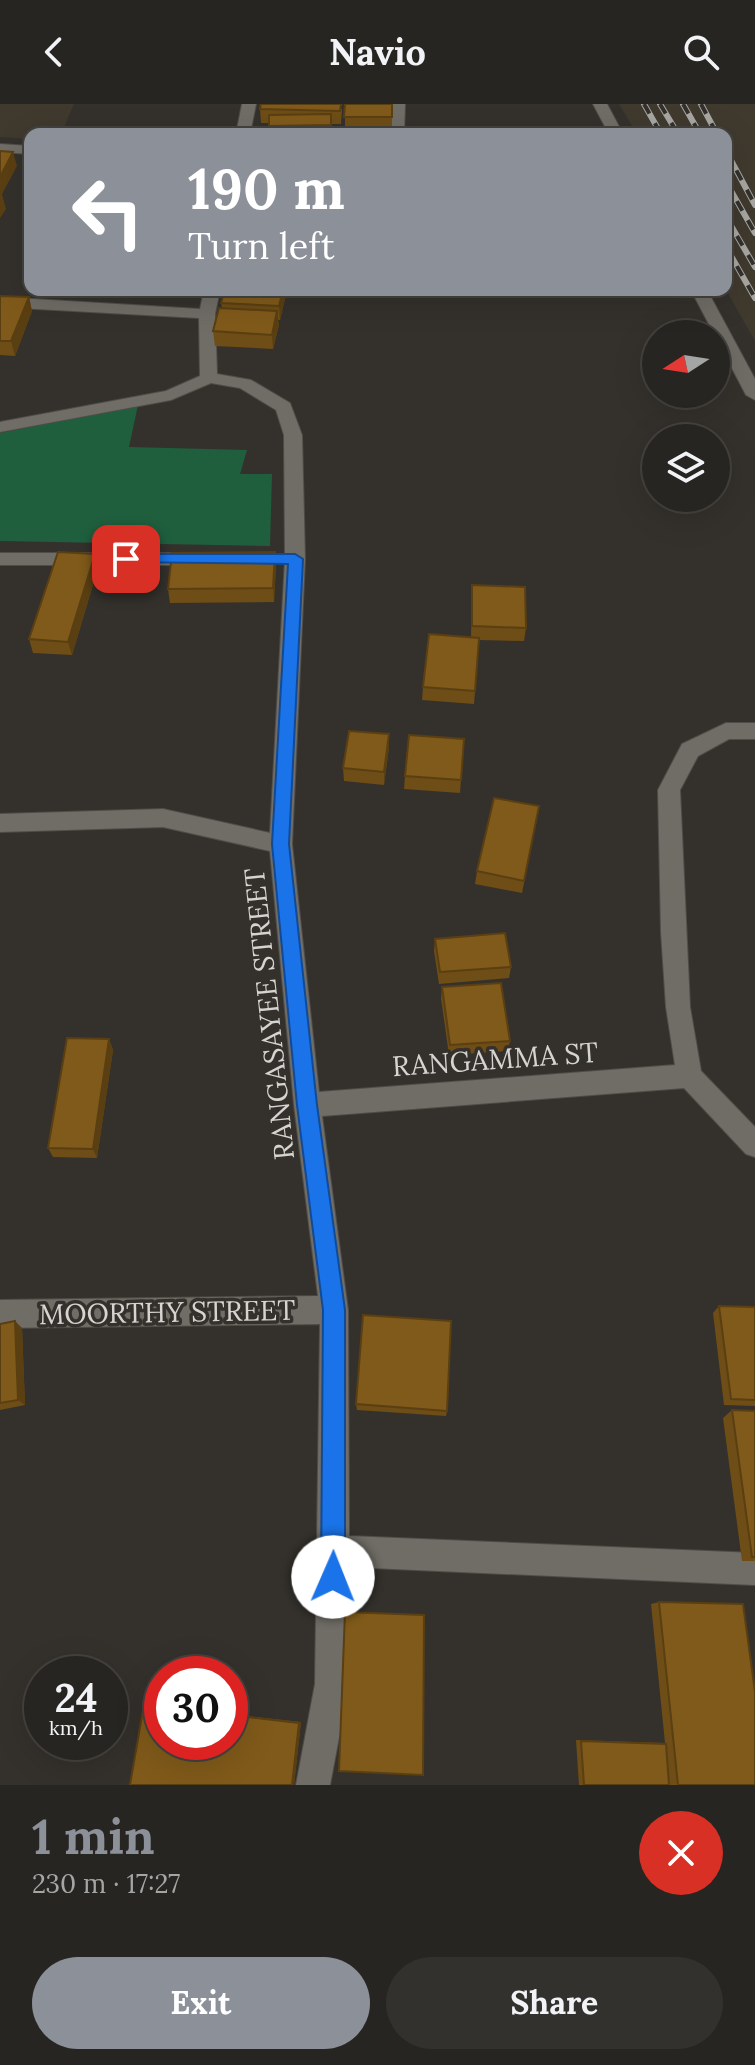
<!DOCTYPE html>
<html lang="en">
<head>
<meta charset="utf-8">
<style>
	body { margin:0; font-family:Lora,serif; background:#33312e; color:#f1f3f6; height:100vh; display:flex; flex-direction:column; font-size:30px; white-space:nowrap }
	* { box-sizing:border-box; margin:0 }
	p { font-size:26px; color:#a4a5a5 }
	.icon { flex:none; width:44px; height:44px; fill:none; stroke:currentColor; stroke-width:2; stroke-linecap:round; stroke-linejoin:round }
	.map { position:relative; height:1681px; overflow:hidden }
	.details { display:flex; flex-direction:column; background:#272521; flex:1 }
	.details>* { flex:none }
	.top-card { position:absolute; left:24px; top:24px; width:708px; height:168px; border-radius:16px; box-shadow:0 8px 32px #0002,0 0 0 2px #43423f; background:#8c9099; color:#fff; overflow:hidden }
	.needle { width:52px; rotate:258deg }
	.fabs { position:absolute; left:642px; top:216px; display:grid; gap:16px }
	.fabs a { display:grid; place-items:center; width:88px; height:88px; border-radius:50%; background:#272521; box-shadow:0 8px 32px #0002,0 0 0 2px #43423f; font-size:40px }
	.speed { position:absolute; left:24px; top:1552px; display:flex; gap:16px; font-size:40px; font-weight:700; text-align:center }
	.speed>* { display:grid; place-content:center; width:104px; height:104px; border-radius:50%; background:#272521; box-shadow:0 8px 32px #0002,0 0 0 2px #43423f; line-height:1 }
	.speed small { font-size:20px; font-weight:400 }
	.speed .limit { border:12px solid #d22; background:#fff; color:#111 }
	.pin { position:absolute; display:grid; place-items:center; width:68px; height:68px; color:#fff; margin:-34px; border-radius:16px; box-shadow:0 4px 12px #0006 }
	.me { position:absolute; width:88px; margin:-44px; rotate:1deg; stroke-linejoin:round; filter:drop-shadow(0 0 6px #0008) }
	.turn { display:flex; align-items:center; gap:28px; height:168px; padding:0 32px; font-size:36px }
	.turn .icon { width:104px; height:104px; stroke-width:2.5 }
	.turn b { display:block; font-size:56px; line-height:68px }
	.round { display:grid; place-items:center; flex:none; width:84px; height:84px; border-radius:42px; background:#33312e }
	.overview { display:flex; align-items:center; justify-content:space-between; height:136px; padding:0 32px }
	h1 { font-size:48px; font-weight:700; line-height:60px; color:#8c9099 }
	.cta { display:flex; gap:16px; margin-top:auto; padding:16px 32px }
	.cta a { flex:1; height:92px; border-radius:48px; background:#8c9099; color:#fff; font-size:32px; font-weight:700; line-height:92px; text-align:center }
	.cta a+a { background:#33312e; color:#f1f3f6 }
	header { display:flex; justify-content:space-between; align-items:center; height:104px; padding:0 32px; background:#272521; font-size:36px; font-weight:700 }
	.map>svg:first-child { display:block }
	.built { fill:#3f392e }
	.green { fill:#1f5f3e }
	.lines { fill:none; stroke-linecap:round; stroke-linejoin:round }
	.minor-casing { stroke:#504d49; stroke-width:2 }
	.minor { fill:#706d66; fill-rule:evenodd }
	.rail-casing { stroke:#a8a6a2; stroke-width:6 }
	.rail { stroke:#34312c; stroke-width:4; stroke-dasharray:11; stroke-linecap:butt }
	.wall { fill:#6e4d16 }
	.shaded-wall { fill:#5a3f12 }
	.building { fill:#805a1a; stroke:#5a3f12; stroke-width:2 }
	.route { fill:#1a73e8; stroke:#114b97; stroke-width:2 }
	.labels { text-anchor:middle; stroke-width:7; stroke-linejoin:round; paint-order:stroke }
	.street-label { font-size:28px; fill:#d5d4d0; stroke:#34312c }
</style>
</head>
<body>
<header><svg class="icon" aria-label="back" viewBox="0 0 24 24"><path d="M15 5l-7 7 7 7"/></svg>Navio<svg class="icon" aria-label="search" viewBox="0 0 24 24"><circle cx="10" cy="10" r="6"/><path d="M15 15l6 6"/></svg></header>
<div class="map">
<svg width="755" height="1681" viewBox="0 0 755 1681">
	<rect width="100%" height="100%" fill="#34312c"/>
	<g class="built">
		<polygon points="0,0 74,0 61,30 30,30 30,35 0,33"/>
		<polygon points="619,0 755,0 755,237 726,186 726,30 637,30"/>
	</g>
	<polygon class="green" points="138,301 129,343 247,346 240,370 272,370 270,442 0,437 0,329"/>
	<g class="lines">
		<defs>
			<g id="minor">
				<polygon points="242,0 256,0 250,30 236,30"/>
				<polygon points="391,0 405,0 404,30 390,30"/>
				<polygon points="593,0 607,0 623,30 609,30"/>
				<polygon points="0,40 30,42 30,50 0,48"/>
				<polygon points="204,186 220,186 215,210 217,270 251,276 290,299 302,331 305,455 292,740 319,988 675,961 666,903 661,828 658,686 682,640 726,619 755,619 755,635 729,635 698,652 680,686 690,903 701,967 755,1023 755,1053 746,1050 684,984 322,1012 348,1206 349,1432 755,1449 755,1481 349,1463 349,1580 330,1681 296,1681 315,1580 320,1220 0,1224 0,1196 318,1192 294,1001 270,747 163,723 0,728 0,710 163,705 270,729 285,455 284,331 276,306 240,284 211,279 171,296 0,328 0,318 166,287 200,272 199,214 0,203 0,193 200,205"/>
				<polygon points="691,186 707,186 755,275 755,296 746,291"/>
				<polygon points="0,449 202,449 212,455 202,461 0,461"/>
			</g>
		</defs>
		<use href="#minor" class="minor-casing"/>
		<use href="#minor" class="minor"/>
		<defs>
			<g id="rail">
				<polyline points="644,0 661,30"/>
				<polyline points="660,0 678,30"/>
				<polyline points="683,0 700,30"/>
				<polyline points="701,0 717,30"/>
				<polyline points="726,47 755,101"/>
				<polyline points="726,78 755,129"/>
				<polyline points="726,113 755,163"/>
				<polyline points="726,143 755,194"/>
			</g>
		</defs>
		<use href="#rail" class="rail-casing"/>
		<use href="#rail" class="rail"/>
	</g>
	<g class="wall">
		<polygon points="345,0 392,0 392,27 359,26 387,30 262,30 269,25 269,19 261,19 260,5 342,5 341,20 332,20 332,26 345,26"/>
		<polygon points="287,186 280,216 278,216 279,221 273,245 215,242 213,227 222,204 221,199"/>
		<polygon points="0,192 29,193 32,207 15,252 0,251"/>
		<polygon points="276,462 274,498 170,499 168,485"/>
		<polygon points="98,464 72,551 33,549 29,535"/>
		<polygon points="472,481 526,524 524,537 479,536 474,600 422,596 423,583 471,534"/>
		<polygon points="389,630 389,643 384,681 344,677 343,664"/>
		<polygon points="464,635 460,689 404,685 405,672"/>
		<polygon points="539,702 522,789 475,780 477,767"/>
		<polygon points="435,835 511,863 509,874 439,880 434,847"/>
		<polygon points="442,883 510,937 508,947 449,951 441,894"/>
		<polygon points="109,935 113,946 97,1054 53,1053 48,1044"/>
		<polygon points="719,1202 755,1203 755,1302 724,1301 713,1209"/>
		<polygon points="0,1220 22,1224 25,1301 0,1306"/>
		<polygon points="356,1300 447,1307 446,1312 357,1306"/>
		<polygon points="732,1306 755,1307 755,1457 742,1457 723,1314"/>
		<polygon points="659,1498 755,1681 579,1681 576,1636 665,1639 651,1500"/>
		<polygon points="144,1600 162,1602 162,1638 230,1638 230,1610 301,1618 294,1681 130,1681"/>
	</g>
	<g class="shaded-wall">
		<polygon points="13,48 17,62 1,92 2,90 6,105 0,114 0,73"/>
		<polygon points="283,186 287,186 280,216 279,202"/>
		<polygon points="29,193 32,207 15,252 11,237"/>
		<polygon points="277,207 279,221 273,245 272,231"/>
		<polygon points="275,448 276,462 274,498 273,484"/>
		<polygon points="95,450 98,464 72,551 68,538"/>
		<polygon points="389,630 389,643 384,681 384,668"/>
		<polygon points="109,935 113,946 97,1054 93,1045"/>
		<polygon points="15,1217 22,1224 25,1301 18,1296"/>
		<polygon points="301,1618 294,1681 292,1681 299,1619"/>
	</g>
	<g class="building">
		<polygon points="261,0 341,0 340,7 260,5"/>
		<polygon points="345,0 392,0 392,13 344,13"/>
		<polygon points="331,10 331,21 269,22 269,11"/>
		<polygon points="264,25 296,25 296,30 262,30"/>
		<polygon points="320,26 387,27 387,30 320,30"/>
		<polygon points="0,47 13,48 0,73"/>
		<polygon points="225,186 283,186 279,202 221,199"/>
		<polygon points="0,192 29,193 11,237 0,237"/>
		<polygon points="219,204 277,207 272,231 213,227"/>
		<polygon points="58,448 95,450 68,538 29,535"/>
		<polygon points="275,448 273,484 168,485 172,449"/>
		<polygon points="472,481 525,483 526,524 472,522"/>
		<polygon points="429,530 479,534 475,587 423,583"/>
		<polygon points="349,627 389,630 384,668 343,664"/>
		<polygon points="409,631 464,635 461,676 405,672"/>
		<polygon points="494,694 539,702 524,777 477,767"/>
		<polygon points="505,829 511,863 440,868 435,835"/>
		<polygon points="501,879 510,937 450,941 442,883"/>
		<polygon points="67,934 109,935 93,1045 48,1044"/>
		<polygon points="719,1202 755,1203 755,1296 731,1295"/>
		<polygon points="363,1211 451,1217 447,1307 356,1300"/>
		<polygon points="15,1217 18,1296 0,1299 0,1220"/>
		<polygon points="732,1306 755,1307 755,1453 752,1453"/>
		<polygon points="659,1498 743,1500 755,1588 755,1681 678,1681"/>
		<polygon points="345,1508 424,1511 423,1671 339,1667"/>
		<polygon points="144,1600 162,1603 162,1638 230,1638 230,1611 299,1619 292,1681 130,1681"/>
		<polygon points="581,1637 666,1640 669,1681 584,1681"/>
	</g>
	<polygon class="route" points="126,450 295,450 303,455 289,740 317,1001 345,1206 345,1473 342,1482 333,1486 325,1482 321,1473 323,1206 297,1001 272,740 288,460 121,458 119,455"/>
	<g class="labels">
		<g class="street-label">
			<text transform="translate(269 910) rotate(-96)" y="10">RANGASAYEE STREET</text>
			<text transform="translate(495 955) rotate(-4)" y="10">RANGAMMA ST</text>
			<text transform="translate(167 1208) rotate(-1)" y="10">MOORTHY STREET</text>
		</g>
	</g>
</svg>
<div class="fabs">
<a><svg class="needle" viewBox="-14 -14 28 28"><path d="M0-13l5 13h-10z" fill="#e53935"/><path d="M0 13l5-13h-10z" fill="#a4a5a5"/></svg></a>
<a><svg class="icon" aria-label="layers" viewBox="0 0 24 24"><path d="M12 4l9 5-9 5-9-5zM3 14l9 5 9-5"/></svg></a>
</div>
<div class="speed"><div>24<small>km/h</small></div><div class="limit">30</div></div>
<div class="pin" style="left:126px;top:455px;background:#d93025"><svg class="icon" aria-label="arrive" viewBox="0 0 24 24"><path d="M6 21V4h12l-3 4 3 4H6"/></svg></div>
<svg class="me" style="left:333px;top:1473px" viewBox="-20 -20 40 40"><circle r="19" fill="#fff"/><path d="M0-13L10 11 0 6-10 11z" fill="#1a73e8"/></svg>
<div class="top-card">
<div class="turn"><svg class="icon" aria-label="left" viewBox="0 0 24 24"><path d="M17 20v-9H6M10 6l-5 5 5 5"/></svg><div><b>190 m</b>Turn left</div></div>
</div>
</div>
<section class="details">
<div class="overview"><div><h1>1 min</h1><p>230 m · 17:27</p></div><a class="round" style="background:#d93025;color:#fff"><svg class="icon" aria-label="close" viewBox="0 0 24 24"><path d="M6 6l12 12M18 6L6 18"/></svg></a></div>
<div class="cta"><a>Exit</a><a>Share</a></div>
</section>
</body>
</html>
